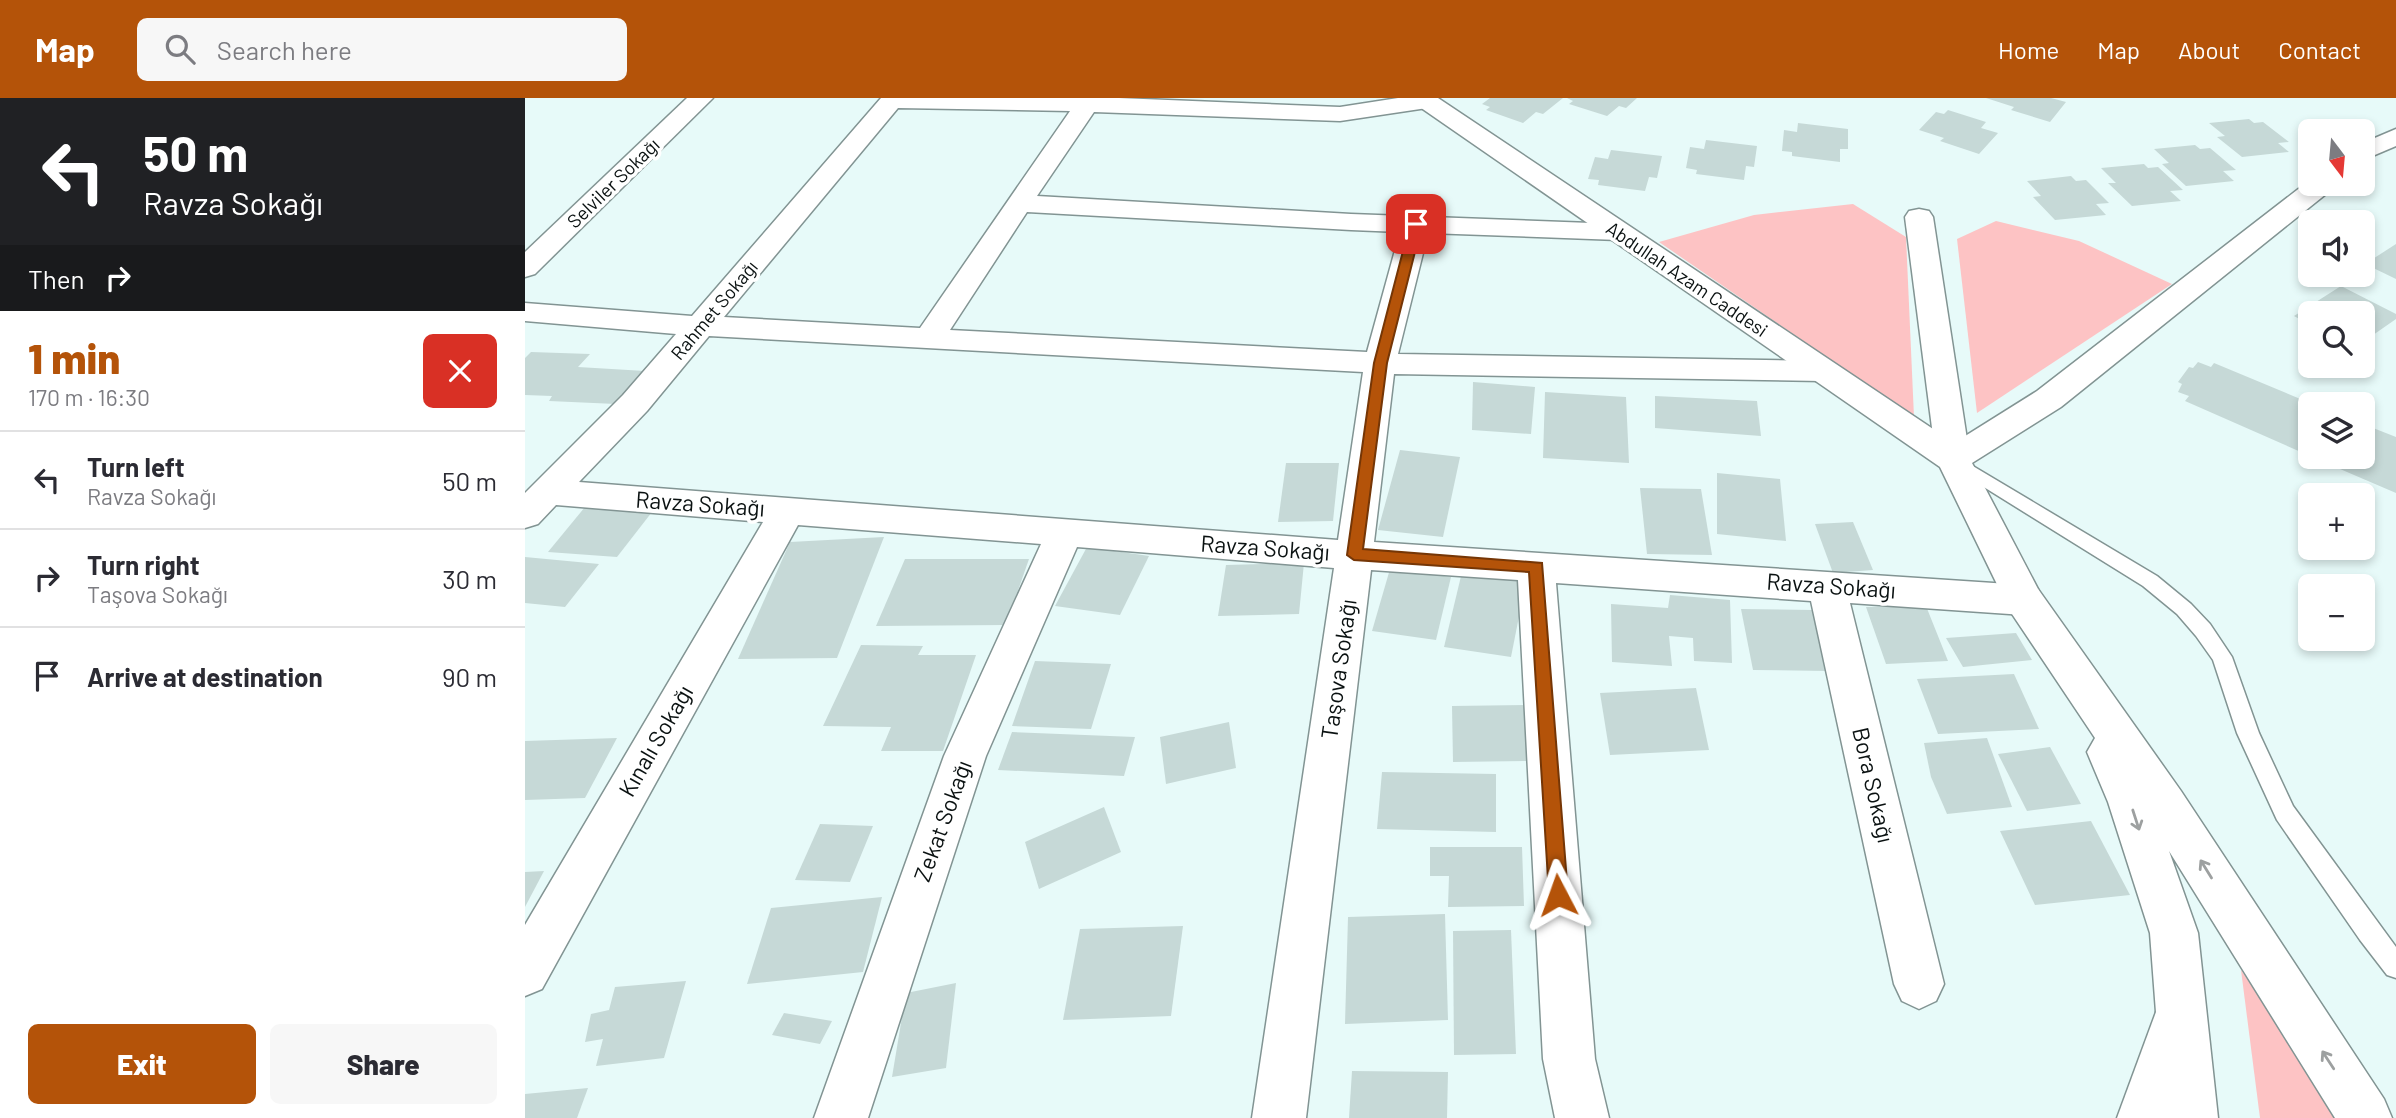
<!DOCTYPE html>
<html lang="en">
<head>
<meta charset="utf-8">
<style>
	body { margin:0; font-family:Barlow,sans-serif; background:#f7f7f7; color:#2b2b33; height:100vh; display:flex; flex-direction:column; font-size:26px; white-space:nowrap }
	* { box-sizing:border-box; margin:0 }
	p { font-size:23px; color:#7c7c81 }
	.icon { flex:none; width:38px; height:38px; fill:none; stroke:currentColor; stroke-width:2; stroke-linecap:round; stroke-linejoin:round }
	.map { position:relative; flex:1; overflow:hidden }
	.drawer { display:flex; flex-direction:column; background:#fff; width:525px }
	.drawer>* { flex:none }
	.guide { background:#202124; color:#fff; overflow:hidden }
	.needle { width:46px; rotate:164deg }
	.fabs { position:absolute; left:1773px; top:21px; display:grid; gap:14px }
	.fabs a { display:grid; place-items:center; width:77px; height:77px; border-radius:10px; background:#fff; box-shadow:0 4px 10px #0003; font-size:35px }
	.pin { position:absolute; display:grid; place-items:center; width:60px; height:60px; color:#fff; margin:-30px; border-radius:14px; box-shadow:0 4px 10px #0006 }
	.me { position:absolute; width:77px; margin:-38px; rotate:356deg; stroke-linejoin:round; filter:drop-shadow(0 0 5px #0008) }
	.turn { display:flex; align-items:center; gap:24px; height:147px; padding:0 28px; font-size:32px }
	.turn .icon { width:91px; height:91px; stroke-width:2.5 }
	.turn b { display:block; font-size:49px; line-height:60px }
	.then { display:flex; align-items:center; height:66px; padding:0 28px; background:#0003; gap:14px; font-size:26px }
	.round { display:grid; place-items:center; flex:none; width:74px; height:74px; border-radius:10px; background:#f7f7f7 }
	.summary { display:flex; align-items:center; justify-content:space-between; height:119px; padding:0 28px }
	h1 { font-size:42px; font-weight:800; line-height:52px; color:#b45309 }
	.primary-button { display:flex; gap:14px; margin-top:auto; padding:14px 28px }
	.primary-button a { flex:1; height:80px; border-radius:10px; background:#b45309; color:#fff; font-size:28px; font-weight:800; line-height:80px; text-align:center }
	.primary-button a+a { background:#f7f7f7; color:#2b2b33 }
	ul { padding:0; list-style:none }
	li { display:flex; align-items:center; gap:21px; height:98px; padding:0 28px; border-top:2px solid #e1e1e2 }
	li div { flex:1 }
	li b { display:block; font-size:26px }
	li em { font-style:normal }
	header { display:flex; align-items:center; gap:42px; box-sizing:border-box; height:98px; padding:0 35px; background:#b45309; color:#fff }
	header strong { font-size:33px }
	nav { display:flex; gap:38px; margin-inline-start:auto; font-size:24px }
	.search { width:490px; height:63px; background:#f7f7f7; display:flex; align-items:center; gap:18px; box-sizing:border-box; padding:0 24px; border-radius:10px; color:#7c7c81; font-size:26px }
	main { display:flex; flex:1; min-height:0 }
	.map>svg:first-child { display:block }
	.green { fill:#fdc3c4 }
	.building { fill:#c6d9d7 }
	.lines { fill:none; stroke-linecap:round; stroke-linejoin:round }
	.lane-casing { stroke:#829493; stroke-width:3 }
	.street-casing { stroke:#829493; stroke-width:3 }
	.secondary-casing { stroke:#829493; stroke-width:3 }
	.highway-casing { stroke:#829493; stroke-width:3 }
	.lane { fill:#fff; fill-rule:evenodd }
	.street { fill:#fff; fill-rule:evenodd }
	.secondary { fill:#fff; fill-rule:evenodd }
	.highway { fill:#fff; fill-rule:evenodd }
	.oneway { stroke:#9da0a0 }
	.route { fill:#b45309; stroke:#753606; stroke-width:2 }
	.labels { text-anchor:middle; stroke-width:7; stroke-linejoin:round; paint-order:stroke }
	.far-street-label { font-size:19px; fill:#0a1111; stroke:#fff }
	.street-label { font-size:23px; fill:#0a1111; stroke:#fff }
</style>
</head>
<body>
<header>
<strong>Map</strong>
<div class="search"><svg class="icon" aria-label="search" viewBox="0 0 24 24"><circle cx="10" cy="10" r="6"/><path d="M15 15l6 6"/></svg>Search here</div>
<nav><a>Home</a><a>Map</a><a>About</a><a>Contact</a></nav>
</header>
<main>
<section class="drawer">
<div class="guide">
<div class="turn"><svg class="icon" aria-label="left" viewBox="0 0 24 24"><path d="M17 20v-9H6M10 6l-5 5 5 5"/></svg><div><b>50 m</b>Ravza Sokağı</div></div>
<div class="then">Then<svg class="icon" aria-label="right" viewBox="0 0 24 24"><path d="M7 20v-9h11M14 6l5 5-5 5"/></svg></div>
</div>
<div class="summary"><div><h1>1 min</h1><p>170 m · 16:30</p></div><a class="round" style="background:#d93025;color:#fff"><svg class="icon" aria-label="close" viewBox="0 0 24 24"><path d="M6 6l12 12M18 6L6 18"/></svg></a></div>
<ul>
<li><svg class="icon" aria-label="left" viewBox="0 0 24 24"><path d="M17 20v-9H6M10 6l-5 5 5 5"/></svg><div><b>Turn left</b><p>Ravza Sokağı</p></div><em>50 m</em></li>
<li><svg class="icon" aria-label="right" viewBox="0 0 24 24"><path d="M7 20v-9h11M14 6l5 5-5 5"/></svg><div><b>Turn right</b><p>Taşova Sokağı</p></div><em>30 m</em></li>
<li><svg class="icon" aria-label="arrive" viewBox="0 0 24 24"><path d="M6 21V4h12l-3 4 3 4H6"/></svg><div><b>Arrive at destination</b></div><em>90 m</em></li>
</ul>
<div class="primary-button"><a>Exit</a><a>Share</a></div>
</section>
<div class="map">
<svg width="1871" height="1020" viewBox="0 0 1871 1020">
	<rect width="100%" height="100%" fill="#e7faf9"/>
	<g class="green">
		<polygon points="1328,106 1381,139 1389,319 1134,144 1229,117"/>
		<polygon points="1471,123 1554,143 1647,186 1452,315 1432,141"/>
		<polygon points="1716,872 1818,1020 1735,1020"/>
	</g>
	<g class="building">
		<polygon points="965,0 1038,0 1018,16 1011,14 998,25 961,12 965,9 957,6"/>
		<polygon points="1042,0 1112,0 1101,10 1094,8 1082,18 1044,6 1048,3"/>
		<polygon points="1461,0 1526,0 1541,4 1525,24 1486,12 1489,9"/>
		<polygon points="1423,12 1461,24 1456,30 1473,35 1454,56 1415,43 1419,40 1394,32 1411,14 1419,16"/>
		<polygon points="1724,21 1729,25 1738,24 1764,44 1753,45 1764,54 1717,59 1692,39 1700,38 1684,25"/>
		<polygon points="1273,25 1323,31 1323,51 1315,51 1315,64 1267,58 1267,54 1257,53 1259,32 1272,34"/>
		<polygon points="1181,42 1232,48 1229,69 1221,68 1219,82 1171,76 1172,72 1161,70 1165,49 1179,51"/>
		<polygon points="1670,47 1675,51 1685,50 1711,72 1698,73 1709,83 1661,88 1637,66 1644,65 1629,51"/>
		<polygon points="1086,52 1137,58 1132,80 1124,79 1120,93 1073,87 1074,82 1063,81 1070,59 1083,61"/>
		<polygon points="1619,66 1623,70 1633,69 1658,92 1645,93 1656,103 1607,108 1583,85 1591,85 1576,70"/>
		<polygon points="1546,78 1551,83 1561,82 1584,105 1571,106 1581,117 1530,122 1508,99 1516,98 1502,83"/>
		<polygon points="1871,146 1871,181 1840,166"/>
		<polygon points="1816,188 1871,216 1871,221 1838,244 1838,215 1785,215 1785,227 1769,218"/>
		<polygon points="6,254 65,256 53,269 120,273 91,306 24,303 27,298 0,297 0,260"/>
		<polygon points="1673,264 1686,269 1689,265 1785,305 1785,358 1660,303 1664,298 1653,294 1657,286 1653,284 1664,269 1668,270"/>
		<polygon points="948,284 1010,289 1006,336 947,332"/>
		<polygon points="1020,294 1101,299 1104,365 1018,360"/>
		<polygon points="1130,298 1232,303 1236,338 1130,330"/>
		<polygon points="1838,326 1871,339 1871,395 1787,359 1838,359"/>
		<polygon points="875,352 935,359 918,439 853,432"/>
		<polygon points="761,365 814,365 808,423 753,424"/>
		<polygon points="1192,375 1255,381 1261,443 1192,436"/>
		<polygon points="1115,390 1176,391 1187,457 1122,456"/>
		<polygon points="60,409 127,414 92,459 23,454"/>
		<polygon points="1328,424 1348,472 1308,475 1290,426"/>
		<polygon points="359,439 312,560 213,561 265,444"/>
		<polygon points="562,449 624,458 595,517 530,508"/>
		<polygon points="0,459 74,466 40,509 0,505"/>
		<polygon points="380,461 504,461 481,527 351,528"/>
		<polygon points="779,465 774,516 693,518 701,467"/>
		<polygon points="865,471 926,479 911,542 847,533"/>
		<polygon points="937,474 1001,483 986,559 919,549"/>
		<polygon points="1145,497 1205,502 1207,565 1169,563 1168,540 1144,538 1147,568 1087,564 1086,506 1143,510"/>
		<polygon points="1401,508 1423,563 1361,566 1341,509"/>
		<polygon points="1216,511 1288,512 1302,573 1228,572"/>
		<polygon points="1491,535 1507,562 1438,569 1421,540"/>
		<polygon points="336,547 398,548 393,557 451,557 418,653 356,653 366,629 298,628"/>
		<polygon points="510,563 586,566 566,631 487,628"/>
		<polygon points="1489,576 1514,631 1413,636 1392,581"/>
		<polygon points="1171,590 1184,652 1085,657 1075,595"/>
		<polygon points="1000,607 1004,663 928,664 927,608"/>
		<polygon points="704,624 711,670 641,686 635,639"/>
		<polygon points="487,634 610,639 599,678 473,672"/>
		<polygon points="92,640 60,700 0,702 0,643"/>
		<polygon points="1462,640 1487,709 1422,716 1406,679 1399,645"/>
		<polygon points="1525,649 1556,706 1502,713 1473,656"/>
		<polygon points="857,674 971,676 971,734 852,731"/>
		<polygon points="579,709 596,754 514,791 500,744"/>
		<polygon points="1566,723 1605,797 1510,807 1475,733"/>
		<polygon points="295,726 348,728 325,784 270,782"/>
		<polygon points="905,749 997,749 999,808 923,809 924,778 905,778"/>
		<polygon points="19,773 0,809 0,774"/>
		<polygon points="357,799 338,874 222,886 246,810"/>
		<polygon points="920,816 923,922 820,926 823,819"/>
		<polygon points="658,828 646,918 538,922 555,831"/>
		<polygon points="986,832 991,956 929,957 928,833"/>
		<polygon points="161,883 139,960 71,968 78,941 60,944 66,916 84,912 90,889"/>
		<polygon points="431,885 421,970 367,979 381,895"/>
		<polygon points="259,915 307,923 295,946 247,937"/>
		<polygon points="827,973 923,974 922,1020 824,1020"/>
		<polygon points="63,990 52,1020 0,1020 0,996"/>
	</g>
	<g class="lines">
		<defs>
			<polygon id="lane" points="1431,358 1632,478 1666,506 1685,526 1707,559 1734,635 1768,708 1871,849 1871,880 1862,877 1835,842 1752,722 1712,635 1688,562 1671,538 1652,516 1618,488 1425,368 1422,364 1425,360"/>
			<g id="street">
				<polygon points="162,0 188,0 10,176 0,179 0,154"/>
				<path d="M356,0H594L815,9L873,0H912L914,3L911,8L902,10L815,23L569,14L512,98L826,116L1093,126L1103,128L1107,134L1103,140L1093,142L903,135L873,256L1297,263L1308,266L1313,273L1308,280L1297,283L869,276L849,444L1499,487L1513,491L1518,502L1513,513L1499,517L1325,505L1419,886L1411,903L1394,911L1377,903L1369,886L1286,503L1031,485L1070,961L1084,1020H1030L1018,961L993,482L846,472L781,1020H727L809,470L552,449L461,658L343,1020H289L419,658L516,446L273,427L17,891L0,898V827L238,424L31,407L13,426L0,430V395L98,297L151,236L0,223V205L167,218ZM373,10L545,13L395,230L199,219ZM502,114L826,132L875,134L842,254L425,232ZM184,238L838,274L813,442L54,384L122,313Z"/>
				<polygon points="1394,111 1404,113 1408,119 1445,361 1440,370 1428,373 1416,370 1411,361 1380,119 1384,113"/>
			</g>
			<g id="secondary">
				<polygon points="885,0 913,0 1429,345 1512,293 1785,82 1785,86 1810,86 1806,92 1536,309 1447,365 1513,491 1656,693 1859,1001 1867,1020 1810,1020 1644,753 1673,835 1693,1020 1639,1020 1625,835 1583,704 1562,654 1570,640 1485,513 1415,369 889,5"/>
				<polygon points="1871,31 1871,48 1838,62 1838,45"/>
			</g>
			<polygon id="highway" points="1656,888 1674,895 1681,913 1646,1020 1592,1020 1638,895"/>
		</defs>
		<use href="#lane" class="lane-casing"/>
		<use href="#street" class="street-casing"/>
		<use href="#secondary" class="secondary-casing"/>
		<use href="#highway" class="highway-casing"/>
		<use href="#lane" class="lane"/>
		<use href="#street" class="street"/>
		<use href="#secondary" class="secondary"/>
		<use href="#highway" class="highway"/>
	</g>
	<defs><path id="oneway-shaft" d="M-6 0H5M1.5-3L5.5 0L1.5 3" fill="none" stroke-width="1.6" stroke-linecap="round" stroke-linejoin="round" transform="scale(1.75)"/></defs>
	<g class="oneway">
		<use href="#oneway-shaft" transform="translate(1611 722) rotate(72)"/>
		<use href="#oneway-shaft" transform="translate(1681 771) rotate(-122)"/>
		<use href="#oneway-shaft" transform="translate(1803 962) rotate(-123)"/>
	</g>
	<polygon class="route" points="891,123 897,126 862,265 838,451 1017,465 1043,797 1040,804 1033,806 1026,804 1024,797 1004,474 829,462 822,457 849,265 885,126"/>
	<g class="labels">
		<g class="far-street-label">
			<text transform="translate(88 85) rotate(-44)" y="7">Selviler Sokağı</text>
			<text transform="translate(1162 181) rotate(34)" y="7">Abdullah Azam Caddesi</text>
			<text transform="translate(189 212) rotate(-50)" y="7">Rahmet Sokağı</text>
		</g>
		<g class="street-label">
			<text transform="translate(175 406) rotate(4)" y="8">Ravza Sokağı</text>
			<text transform="translate(740 450) rotate(4)" y="8">Ravza Sokağı</text>
			<text transform="translate(1306 488) rotate(4)" y="8">Ravza Sokağı</text>
			<text transform="translate(814 571) rotate(-82)" y="8">Taşova Sokağı</text>
			<text transform="translate(131 643) rotate(-60)" y="8">Kınalı Sokağı</text>
			<text transform="translate(1348 687) rotate(77)" y="8">Bora Sokağı</text>
			<text transform="translate(418 723) rotate(-70)" y="8">Zekat Sokağı</text>
		</g>
	</g>
</svg>
<div class="fabs">
<a><svg class="needle" viewBox="-14 -14 28 28"><path d="M0-13l5 13h-10z" fill="#e53935"/><path d="M0 13l5-13h-10z" fill="#7c7c81"/></svg></a>
<a><svg class="icon" aria-label="sound" viewBox="0 0 24 24"><path d="M4 9h4l5-4v14l-5-4H4zM17 9q2 3 0 6"/></svg></a>
<a><svg class="icon" aria-label="search" viewBox="0 0 24 24"><circle cx="10" cy="10" r="6"/><path d="M15 15l6 6"/></svg></a>
<a><svg class="icon" aria-label="layers" viewBox="0 0 24 24"><path d="M12 4l9 5-9 5-9-5zM3 14l9 5 9-5"/></svg></a>
<a>+</a>
<a>−</a>
</div>
<div class="pin" style="left:891px;top:126px;background:#d93025"><svg class="icon" aria-label="arrive" viewBox="0 0 24 24"><path d="M6 21V4h12l-3 4 3 4H6"/></svg></div>
<svg class="me" style="left:1033px;top:797px" viewBox="-20 -20 40 40"><path d="M0-17L14 15 0 8-14 15z" fill="#b45309" stroke="#fff" stroke-width="4"/></svg>
</div>
</main>
</body>
</html>
